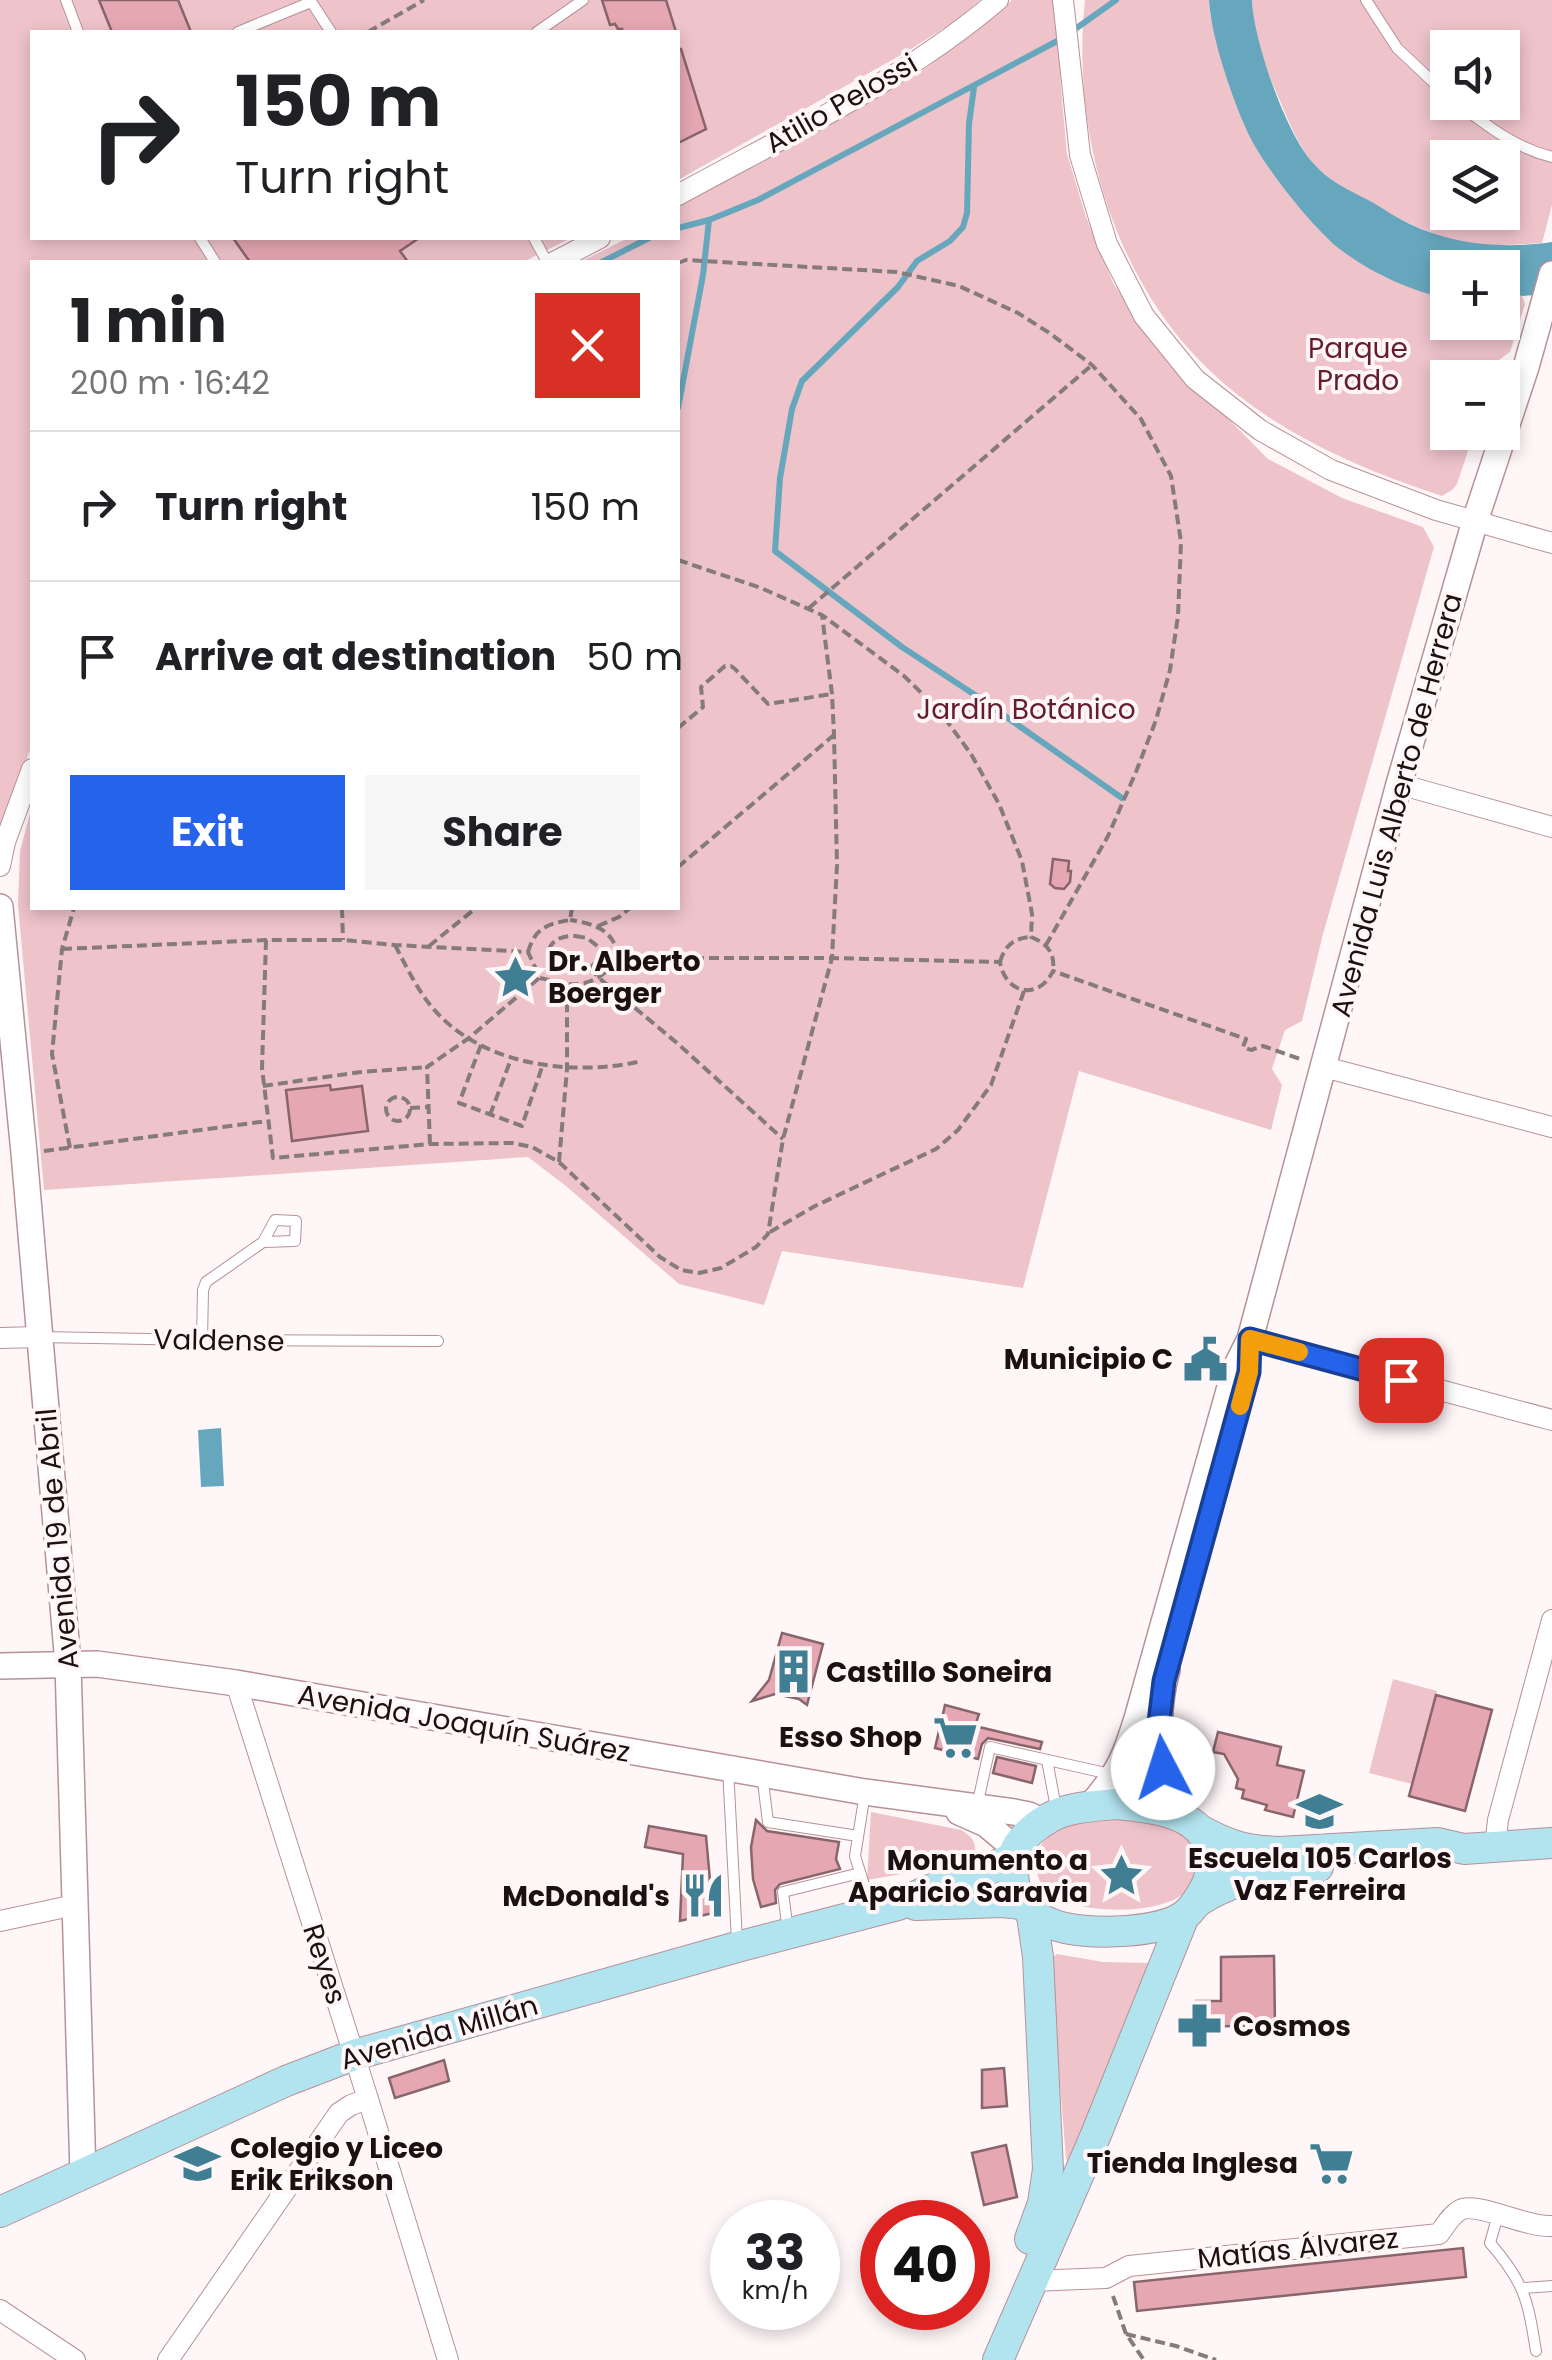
<!DOCTYPE html>
<html lang="en">
<head>
<meta charset="utf-8">
<style>
	body { margin:0; font-family:Poppins,sans-serif; background:#f6f6f6; color:#202124; height:100vh; display:flex; flex-direction:column; font-size:38px; white-space:nowrap }
	* { box-sizing:border-box; margin:0 }
	p { font-size:32px; color:#757577 }
	.icon { flex:none; width:55px; height:55px; fill:none; stroke:currentColor; stroke-width:2; stroke-linecap:round; stroke-linejoin:round }
	.map { position:relative; flex:1; overflow:hidden }
	.panel { position:absolute; left:30px; top:260px; width:650px; height:650px; display:flex; flex-direction:column; background:#fff; border-radius:0px; box-shadow:0 5px 15px #0003 }
	.panel>* { flex:none }
	.banner { position:absolute; left:30px; top:30px; width:650px; height:210px; border-radius:0px; box-shadow:0 5px 15px #0003; background:#fff; color:#202124; overflow:hidden }
	.tools { position:absolute; left:1430px; top:30px; display:grid; gap:20px }
	.tools a { display:grid; place-items:center; width:90px; height:90px; border-radius:0px; background:#fff; box-shadow:0 5px 15px #0003; font-size:50px }
	.speed { position:absolute; left:710px; top:2200px; display:flex; gap:20px; font-size:50px; font-weight:700; text-align:center }
	.speed>* { display:grid; place-content:center; width:130px; height:130px; border-radius:50%; background:#fff; box-shadow:0 5px 15px #0003; line-height:1 }
	.speed small { font-size:25px; font-weight:400 }
	.speed .limit { border:15px solid #d22; background:#fff; color:#111 }
	.pin { position:absolute; display:grid; place-items:center; width:85px; height:85px; color:#fff; margin:-42px; border-radius:20px; box-shadow:0 5px 15px #0006 }
	.me { position:absolute; width:110px; margin:-55px; rotate:355deg; stroke-linejoin:round; filter:drop-shadow(0 0 8px #0008) }
	.turn { display:flex; align-items:center; gap:35px; height:210px; padding:0 40px; font-size:45px }
	.turn .icon { width:130px; height:130px; stroke-width:2.5 }
	.turn b { display:block; font-size:70px; line-height:85px }
	.round { display:grid; place-items:center; flex:none; width:105px; height:105px; border-radius:0px; background:#f6f6f6 }
	.head { display:flex; align-items:center; justify-content:space-between; height:170px; padding:0 40px }
	h1 { font-size:60px; font-weight:700; line-height:75px }
	.primary-button { display:flex; gap:20px; margin-top:auto; padding:20px 40px }
	.primary-button a { flex:1; height:115px; border-radius:0px; background:#2563eb; color:#fff; font-size:40px; font-weight:700; line-height:115px; text-align:center }
	.primary-button a+a { background:#f6f6f6; color:#202124 }
	ul { padding:0; list-style:none }
	li { display:flex; align-items:center; gap:30px; height:150px; padding:0 40px; border-top:2px solid #e0e0e0 }
	li div { flex:1 }
	li b { display:block; font-size:38px }
	li em { font-style:normal }
	.map>svg:first-child { display:block }
	.green { fill:#eec3ca; fill-rule:evenodd }
	.water { fill:#66a7bd }
	.lines { fill:none; stroke-linecap:round; stroke-linejoin:round }
	.stream { stroke:#66a7bd; stroke-width:6 }
	.building { fill:#e5a7b2; stroke:#88656b; stroke-width:2.5 }
	.service-casing { stroke:#b79198; stroke-width:12 }
	.minor-casing { stroke:#b79198; stroke-width:22 }
	.tertiary-casing { stroke:#b79198; stroke-width:28 }
	.secondary-casing { stroke:#b79198; stroke-width:32 }
	.path { stroke:#857a7c; stroke-width:4; stroke-dasharray:10 5; stroke-linecap:butt }
	.service { stroke:#fff; stroke-width:10 }
	.minor { stroke:#fff; stroke-width:20 }
	.tertiary { stroke:#fff; stroke-width:25 }
	.secondary { stroke:#b2e4ef; stroke-width:30 }
	.route-casing { stroke:#184099; stroke-width:25 }
	.route { stroke:#2563eb; stroke-width:18 }
	.slow { stroke:#f59e0b; stroke-width:18 }
	.labels { text-anchor:middle; stroke-width:8; stroke-linejoin:round; paint-order:stroke }
	.street-label { font-size:28px; fill:#1d1012; stroke:#fff6f8 }
	.park-label { font-size:28px; fill:#641c30; stroke:#fff6f8 }
	.poi-label { font-size:28px; font-weight:bold; fill:#1d1012; stroke:#fff6f8; text-anchor:end }
</style>
</head>
<body>
<div class="map">
<svg width="1552" height="2360" viewBox="0 0 1552 2360">
	<rect width="100%" height="100%" fill="#fff6f8"/>
	<g class="green">
		<polygon points="0,0 980,0 955,21 908,51 678,180 678,32 32,32 32,238 571,238 523,262 32,262 32,745 0,827"/>
		<polygon points="1012,0 1056,0 1061,89 1067,154 1086,217 1113,283 1156,346 1268,459 1342,498 1423,527 1434,547 1323,934 1302,1021 1285,1030 1272,1069 1282,1085 1271,1130 1079,1071 1023,1288 782,1251 764,1305 679,1284 566,1186 528,1157 44,1190 18,905 20,851 32,806 32,908 678,908 678,262 580,262 628,238 678,238 678,207 733,174 835,120 926,68 987,22"/>
		<path d="M1085,0H1209L1210,14L1225,72L1382,276L1447,299L1448,322H1502L1503,293L1508,291L1522,296L1525,304L1510,352L1500,359L1492,377L1448,378V432L1474,433L1457,484L1452,490L1442,496C1357,468 1269,430 1204,365C1111,273 1071,127 1085,0Z"/>
		<path d="M1252,0H1552V205L1542,243C1514,245 1484,247 1457,241C1422,233 1328,187 1309,159C1295,138 1285,113 1275,89C1263,62 1253,30 1252,0ZM1448,48H1502V102H1448ZM1448,158H1502V212H1448Z"/>
		<polygon points="1393,1679 1437,1691 1412,1784 1369,1773"/>
		<path d="M871,1812L961,1830C977,1839 980,1851 966,1863L867,1880Z"/>
		<path d="M1123,1818L1159,1824L1194,1840L1202,1872C1196,1879 1190,1890 1182,1895C1152,1916 1075,1914 1048,1892C1040,1885 1036,1874 1036,1864C1036,1823 1093,1820 1123,1818Z"/>
		<polygon points="1057,1954 1103,1962 1152,1963 1070,2166 1066,2158 1050,1964 1052,1958"/>
	</g>
	<g class="water">
		<path d="M1209,0H1252C1253,39 1286,134 1313,163C1328,181 1349,190 1370,201C1383,208 1396,218 1410,224C1453,245 1505,249 1552,242V294L1522,296L1508,291L1503,293L1502,268H1448L1447,299C1408,290 1369,272 1337,247C1310,224 1268,171 1251,139C1234,105 1211,38 1209,0Z"/>
		<polygon points="221,1428 224,1486 201,1487 198,1430"/>
	</g>
	<g class="lines">
		<g class="stream">
			<polyline points="1071,32 1116,0"/>
			<polyline points="974,87 969,124 967,213 963,227 950,241 917,261 898,287 802,381 792,409 780,478 775,551 902,647 975,695 1122,798"/>
			<polyline points="678,228 709,220 758,200 1061,39"/>
			<polyline points="602,262 649,238"/>
			<polyline points="678,408 703,275 709,220"/>
		</g>
	</g>
	<g class="building">
		<polygon points="99,0 178,0 191,32 112,32"/>
		<polygon points="602,0 666,0 676,32 623,32 622,29 618,29 615,24 610,25"/>
		<polygon points="678,49 681,49 706,129 678,143"/>
		<polygon points="233,238 419,238 400,251 408,262 250,262"/>
		<polygon points="1053,859 1069,861 1068,871 1071,871 1070,882 1064,889 1055,888 1050,884"/>
		<polygon points="330,1085 331,1090 362,1086 368,1131 292,1141 286,1090"/>
		<polygon points="782,1633 823,1644 807,1705 799,1699 775,1694 752,1701 769,1680"/>
		<polygon points="1436,1695 1492,1710 1465,1811 1409,1796"/>
		<polygon points="945,1705 979,1714 975,1726 1042,1742 1040,1749 988,1738 982,1744 978,1759 935,1748"/>
		<polygon points="1218,1732 1281,1747 1277,1765 1304,1771 1293,1817 1265,1810 1267,1805 1242,1798 1244,1790 1236,1788 1238,1779 1224,1754 1213,1752"/>
		<polygon points="997,1757 1036,1766 1032,1783 993,1773"/>
		<polygon points="756,1820 767,1831 839,1842 836,1859 840,1869 780,1884 775,1890 776,1903 761,1907 753,1879 751,1847"/>
		<polygon points="649,1826 706,1836 713,1913 680,1921 683,1854 645,1847"/>
		<polygon points="1274,1956 1275,2025 1197,2027 1196,2001 1221,2001 1221,1957"/>
		<polygon points="444,2060 449,2081 395,2098 389,2078"/>
		<polygon points="1004,2068 1007,2106 982,2108 982,2070"/>
		<polygon points="1006,2145 1017,2197 984,2205 972,2153"/>
		<polygon points="1463,2248 1466,2277 1137,2311 1134,2282"/>
	</g>
	<g class="lines">
		<defs>
			<g id="service">
				<polyline points="66,0 78,32"/>
				<polyline points="310,0 331,32"/>
				<polyline points="1366,0 1397,48 1448,96"/>
				<polyline points="238,32 311,2"/>
				<polyline points="537,32 583,0"/>
				<path d="M1456,102C1486,125 1515,148 1552,157"/>
				<polyline points="200,238 215,262"/>
				<polyline points="534,238 547,262"/>
				<polyline points="40,1337 202,1340 438,1341"/>
				<polyline points="202,1340 203,1290 206,1282 263,1242 295,1241 296,1221 275,1220 263,1242"/>
				<polyline points="1047,1760 1056,1808"/>
				<polyline points="728,1768 737,1941"/>
				<polyline points="762,1774 768,1822 858,1836"/>
				<polyline points="865,1793 855,1856 871,1907"/>
				<polyline points="977,1806 990,1747 1110,1774"/>
				<polyline points="788,1932 783,1892 860,1873"/>
				<path d="M1498,2215L1490,2243C1525,2283 1528,2301 1536,2351"/>
				<polyline points="1523,2288 1552,2286"/>
			</g>
			<g id="minor">
				<polyline points="1063,0 1080,155 1107,244 1144,316 1195,379 1260,430 1331,470 1436,510 1552,543"/>
				<path d="M678,195C787,135 903,81 998,0"/>
				<polyline points="554,262 600,238"/>
				<polyline points="1399,784 1552,827"/>
				<polyline points="0,866 5,842 32,769"/>
				<polyline points="1324,1067 1552,1127"/>
				<polyline points="0,1338 40,1337"/>
				<polyline points="1250,1339 1552,1420"/>
				<polyline points="236,1683 368,2099 448,2360"/>
				<polyline points="1495,1847 1498,1820 1552,1620"/>
				<polyline points="0,1921 75,1905"/>
				<path d="M1032,2281L1106,2278L1129,2266L1439,2234C1445,2226 1451,2215 1460,2210C1476,2201 1527,2228 1552,2226"/>
				<polyline points="0,2310 75,2360"/>
				<polyline points="168,2360 339,2113 351,2105 368,2099"/>
			</g>
			<g id="tertiary">
				<polyline points="0,907 24,1153 68,1664 83,2174"/>
				<polyline points="0,1666 97,1664 236,1683 865,1792 1014,1812 1029,1815 1043,1822"/>
				<path d="M1167,1670C1153,1720 1160,1769 1179,1816"/>
				<path d="M1089,1807C1118,1776 1126,1755 1138,1715L1235,1369L1250,1339L1399,784L1475,521L1526,367L1552,274"/>
				<polyline points="959,1812 986,1824 1016,1849"/>
			</g>
			<g id="secondary">
				<path d="M1117,1804C1150,1807 1206,1812 1210,1854C1212,1864 1211,1874 1207,1884C1202,1894 1194,1908 1185,1915C1159,1934 1095,1934 1065,1928C1035,1921 1013,1904 1013,1872C1013,1864 1012,1856 1016,1849C1023,1836 1037,1825 1049,1818C1068,1807 1095,1806 1117,1804Z"/>
				<path d="M1200,1830C1229,1846 1247,1851 1280,1852L1438,1843L1464,1849L1552,1843"/>
				<path d="M1196,1903C1230,1879 1277,1870 1318,1867"/>
				<polyline points="916,1905 1002,1902 1021,1904"/>
				<polyline points="0,2212 286,2081 354,2055 737,1947 898,1905 929,1890 973,1877 1014,1857"/>
				<polyline points="1030,2239 1043,2203 1048,2169 1038,1957 1032,1916"/>
				<polyline points="998,2360 1095,2137 1184,1916"/>
			</g>
		</defs>
		<use href="#service" class="service-casing"/>
		<use href="#minor" class="minor-casing"/>
		<use href="#tertiary" class="tertiary-casing"/>
		<use href="#secondary" class="secondary-casing"/>
		<g class="path">
			<polyline points="368,32 424,0"/>
			<polyline points="678,263 686,260 897,272 959,286 1018,313 1051,334 1092,365 1141,419 1171,476 1181,542 1178,616 1170,670 1156,720 1136,772 1108,836 1046,945"/>
			<path d="M678,560L761,588L822,615L904,676L938,709L971,754L999,804L1022,861L1032,914L1031,937C1047,943 1055,953 1053,970"/>
			<polyline points="809,608 1092,365"/>
			<polyline points="678,728 703,707 701,687 725,666 731,666 735,669 768,704 832,694"/>
			<polyline points="678,867 834,735"/>
			<polyline points="342,908 343,940"/>
			<polyline points="598,926 619,917 630,908"/>
			<path d="M575,936L587,938L600,948L599,959L590,968L567,969L550,960C544,943 560,935 575,936Z"/>
			<polyline points="266,940 262,1068 273,1158 430,1144 512,1143 532,1147 559,1162 660,1257 681,1270 699,1273 721,1268 756,1247 768,1234 783,1139 832,958 837,865 834,735 832,694 822,615"/>
			<path d="M395,945C406,966 417,989 431,1006C480,1066 572,1077 642,1061"/>
			<polyline points="429,946 476,908"/>
			<polyline points="62,949 266,940 343,940 395,945 528,952 540,978 567,984"/>
			<path d="M528,952C535,928 547,924 570,920L572,908"/>
			<path d="M619,958H832L1000,962C1005,994 1039,1001 1053,971L1246,1039L1243,1047L1251,1050L1263,1046L1303,1060"/>
			<path d="M1000,962C1005,945 1014,938 1031,937"/>
			<polyline points="590,968 599,978 677,1043 783,1139"/>
			<polyline points="481,1045 459,1103 522,1126 543,1064"/>
			<polyline points="263,1086 361,1072 427,1067"/>
			<circle cx="398" cy="1109" r="12"/>
			<polyline points="410,1108 428,1107"/>
			<polyline points="490,1115 511,1059"/>
			<polyline points="430,1144 427,1067 469,1038 539,978"/>
			<polyline points="70,1148 52,1054 62,949 74,908"/>
			<polyline points="44,1151 267,1121"/>
			<path d="M559,1162L567,1069V984C591,986 604,976 619,958C614,930 596,924 570,920"/>
			<polyline points="770,1232 815,1206 936,1149 958,1130 991,1085 1024,991"/>
			<polyline points="1113,2296 1126,2334 1144,2360"/>
			<polyline points="1126,2334 1176,2346 1216,2360"/>
		</g>
		<use href="#service" class="service"/>
		<use href="#minor" class="minor"/>
		<use href="#tertiary" class="tertiary"/>
		<use href="#secondary" class="secondary"/>
	</g>
	<g class="lines">
		<defs>
			<polyline id="route" points="1163,1768 1158,1731 1164,1681 1249,1372 1250,1339 1401,1380"/>
		</defs>
		<use href="#route" class="route-casing"/>
		<use href="#route" class="route"/>
		<polyline class="slow" points="1240,1406 1249,1372 1250,1339 1299,1352"/>
	</g>
	<defs>
		<symbol id="sight-bare" viewBox="-9 -9 18 18"><path d="M0-6L1.8-2.2L6-1.7L2.9 1.2L3.7 5.4L0 3.3L-3.7 5.4L-2.9 1.2L-6-1.7L-1.8-2.2Z" fill="#407f93" stroke="#fff6f8" stroke-width="2.5" paint-order="stroke"/></symbol>
		<symbol id="civic-bare" viewBox="-9 -9 18 18"><path d="M-.6-6.5H3V-4.5H.6V-3L4-1V1h2V6H-6V1h2V-1L-.6-3ZM-1.2 2.5V6h2.4V2.5Z" fill="#407f93" stroke="#fff6f8" stroke-width="2.5" paint-order="stroke"/></symbol>
		<symbol id="building-bare" viewBox="-9 -9 18 18"><path d="M-4-6H4V6H1V3H-1V6H-4ZM-2.5-4.3h1.7v1.8h-1.7ZM.8-4.3h1.7v1.8H.8ZM-2.5-1h1.7V.8h-1.7ZM.8-1h1.7V.8H.8Z" fill="#407f93" stroke="#fff6f8" stroke-width="2.5" paint-order="stroke"/></symbol>
		<symbol id="supermarket-bare" viewBox="-9 -9 18 18"><path d="M-6-5.5h2.5l.6 2H6L4.5 2H-2.5L-4.4-4H-6ZM-1.5 3.2a1.3 1.3 0 1 0 .1 0ZM3 3.2a1.3 1.3 0 1 0 .1 0Z" fill="#407f93" stroke="#fff6f8" stroke-width="2.5" paint-order="stroke"/></symbol>
		<symbol id="school-bare" viewBox="-9 -9 18 18"><path d="M0-5L7-2L0 1L-7-2ZM-4 1L0 2.5L4 1V4Q0 6-4 4Z" fill="#407f93" stroke="#fff6f8" stroke-width="2.5" paint-order="stroke"/></symbol>
		<symbol id="restaurant-bare" viewBox="-9 -9 18 18"><path d="M-5-6h1v4h1v-4h1v4h1v-4h1v5L-1.5 .5V6h-2V.5L-5-1ZM5-6V6H3V1.5H1.5Q1.5-4 5-6Z" fill="#407f93" stroke="#fff6f8" stroke-width="2.5" paint-order="stroke"/></symbol>
		<symbol id="pharmacy-bare" viewBox="-9 -9 18 18"><path d="M-2-6h4v4h4v4h-4v4h-4v-4h-4v-4h4Z" fill="#407f93" stroke="#fff6f8" stroke-width="2.5" paint-order="stroke"/></symbol>
	</defs>
	<g fill-rule="evenodd">
		<use href="#sight-bare" x="484" y="946" width="63" height="63"/>
		<use href="#civic-bare" x="1174" y="1328" width="63" height="63"/>
		<use href="#building-bare" x="762" y="1640" width="63" height="63"/>
		<use href="#supermarket-bare" x="924" y="1706" width="63" height="63"/>
		<use href="#school-bare" x="1288" y="1780" width="63" height="63"/>
		<use href="#sight-bare" x="1090" y="1844" width="63" height="63"/>
		<use href="#restaurant-bare" x="672" y="1864" width="63" height="63"/>
		<use href="#pharmacy-bare" x="1168" y="1994" width="63" height="63"/>
		<use href="#supermarket-bare" x="1300" y="2132" width="63" height="63"/>
		<use href="#school-bare" x="166" y="2132" width="63" height="63"/>
	</g>
	<g class="labels">
		<g class="street-label">
			<text transform="translate(841 103) rotate(-30)" y="10">Atilio Pelossi</text>
			<text transform="translate(1396 805) rotate(-75)" y="10">Avenida Luis Alberto de Herrera</text>
			<text transform="translate(219 1340) rotate(1)" y="10">Valdense</text>
			<text transform="translate(57 1539) rotate(-95)" y="10">Avenida 19 de Abril</text>
			<text transform="translate(464 1723) rotate(10)" y="10">Avenida Joaquín Suárez</text>
			<text transform="translate(325 1964) rotate(72)" y="10">Reyes</text>
			<text transform="translate(439 2032) rotate(-16)" y="10">Avenida Millán</text>
			<text transform="translate(1298 2248) rotate(-6)" y="10">Matías Álvarez</text>
		</g>
		<g class="park-label">
			<text x="1358" y="358">Parque<tspan x="1358" dy="32">Prado</tspan></text>
			<text x="1026" y="719">Jardín Botánico</text>
		</g>
		<g class="poi-label">
			<text x="548" y="971" text-anchor="start">Dr. Alberto<tspan x="548" dy="32">Boerger</tspan></text>
			<text x="1173" y="1369">Municipio C</text>
			<text x="826" y="1682" text-anchor="start">Castillo Soneira</text>
			<text x="922" y="1747">Esso Shop</text>
			<text x="1320" y="1868" text-anchor="middle">Escuela 105 Carlos<tspan x="1320" dy="32">Vaz Ferreira</tspan></text>
			<text x="1088" y="1870">Monumento a<tspan x="1088" dy="32">Aparicio Saravia</tspan></text>
			<text x="670" y="1906">McDonald's</text>
			<text x="1233" y="2036" text-anchor="start">Cosmos</text>
			<text x="230" y="2158" text-anchor="start">Colegio y Liceo<tspan x="230" dy="32">Erik Erikson</tspan></text>
			<text x="1298" y="2173">Tienda Inglesa</text>
		</g>
	</g>
</svg>
<div class="tools">
<a><svg class="icon" aria-label="sound" viewBox="0 0 24 24"><path d="M4 9h4l5-4v14l-5-4H4zM17 9q2 3 0 6"/></svg></a>
<a><svg class="icon" aria-label="layers" viewBox="0 0 24 24"><path d="M12 4l9 5-9 5-9-5zM3 14l9 5 9-5"/></svg></a>
<a>+</a>
<a>−</a>
</div>
<div class="speed"><div>33<small>km/h</small></div><div class="limit">40</div></div>
<div class="pin" style="left:1401px;top:1380px;background:#d93025"><svg class="icon" aria-label="arrive" viewBox="0 0 24 24"><path d="M6 21V4h12l-3 4 3 4H6"/></svg></div>
<svg class="me" style="left:1163px;top:1768px" viewBox="-20 -20 40 40"><circle r="19" fill="#fff"/><path d="M0-13L10 11 0 6-10 11z" fill="#2563eb"/></svg>
<div class="banner">
<div class="turn"><svg class="icon" aria-label="right" viewBox="0 0 24 24"><path d="M7 20v-9h11M14 6l5 5-5 5"/></svg><div><b>150 m</b>Turn right</div></div>
</div>
<section class="panel">
<div class="head"><div><h1>1 min</h1><p>200 m · 16:42</p></div><a class="round" style="background:#d93025;color:#fff"><svg class="icon" aria-label="close" viewBox="0 0 24 24"><path d="M6 6l12 12M18 6L6 18"/></svg></a></div>
<ul>
<li><svg class="icon" aria-label="right" viewBox="0 0 24 24"><path d="M7 20v-9h11M14 6l5 5-5 5"/></svg><div><b>Turn right</b></div><em>150 m</em></li>
<li><svg class="icon" aria-label="arrive" viewBox="0 0 24 24"><path d="M6 21V4h12l-3 4 3 4H6"/></svg><div><b>Arrive at destination</b></div><em>50 m</em></li>
</ul>
<div class="primary-button"><a>Exit</a><a>Share</a></div>
</section>
</div>
</body>
</html>
